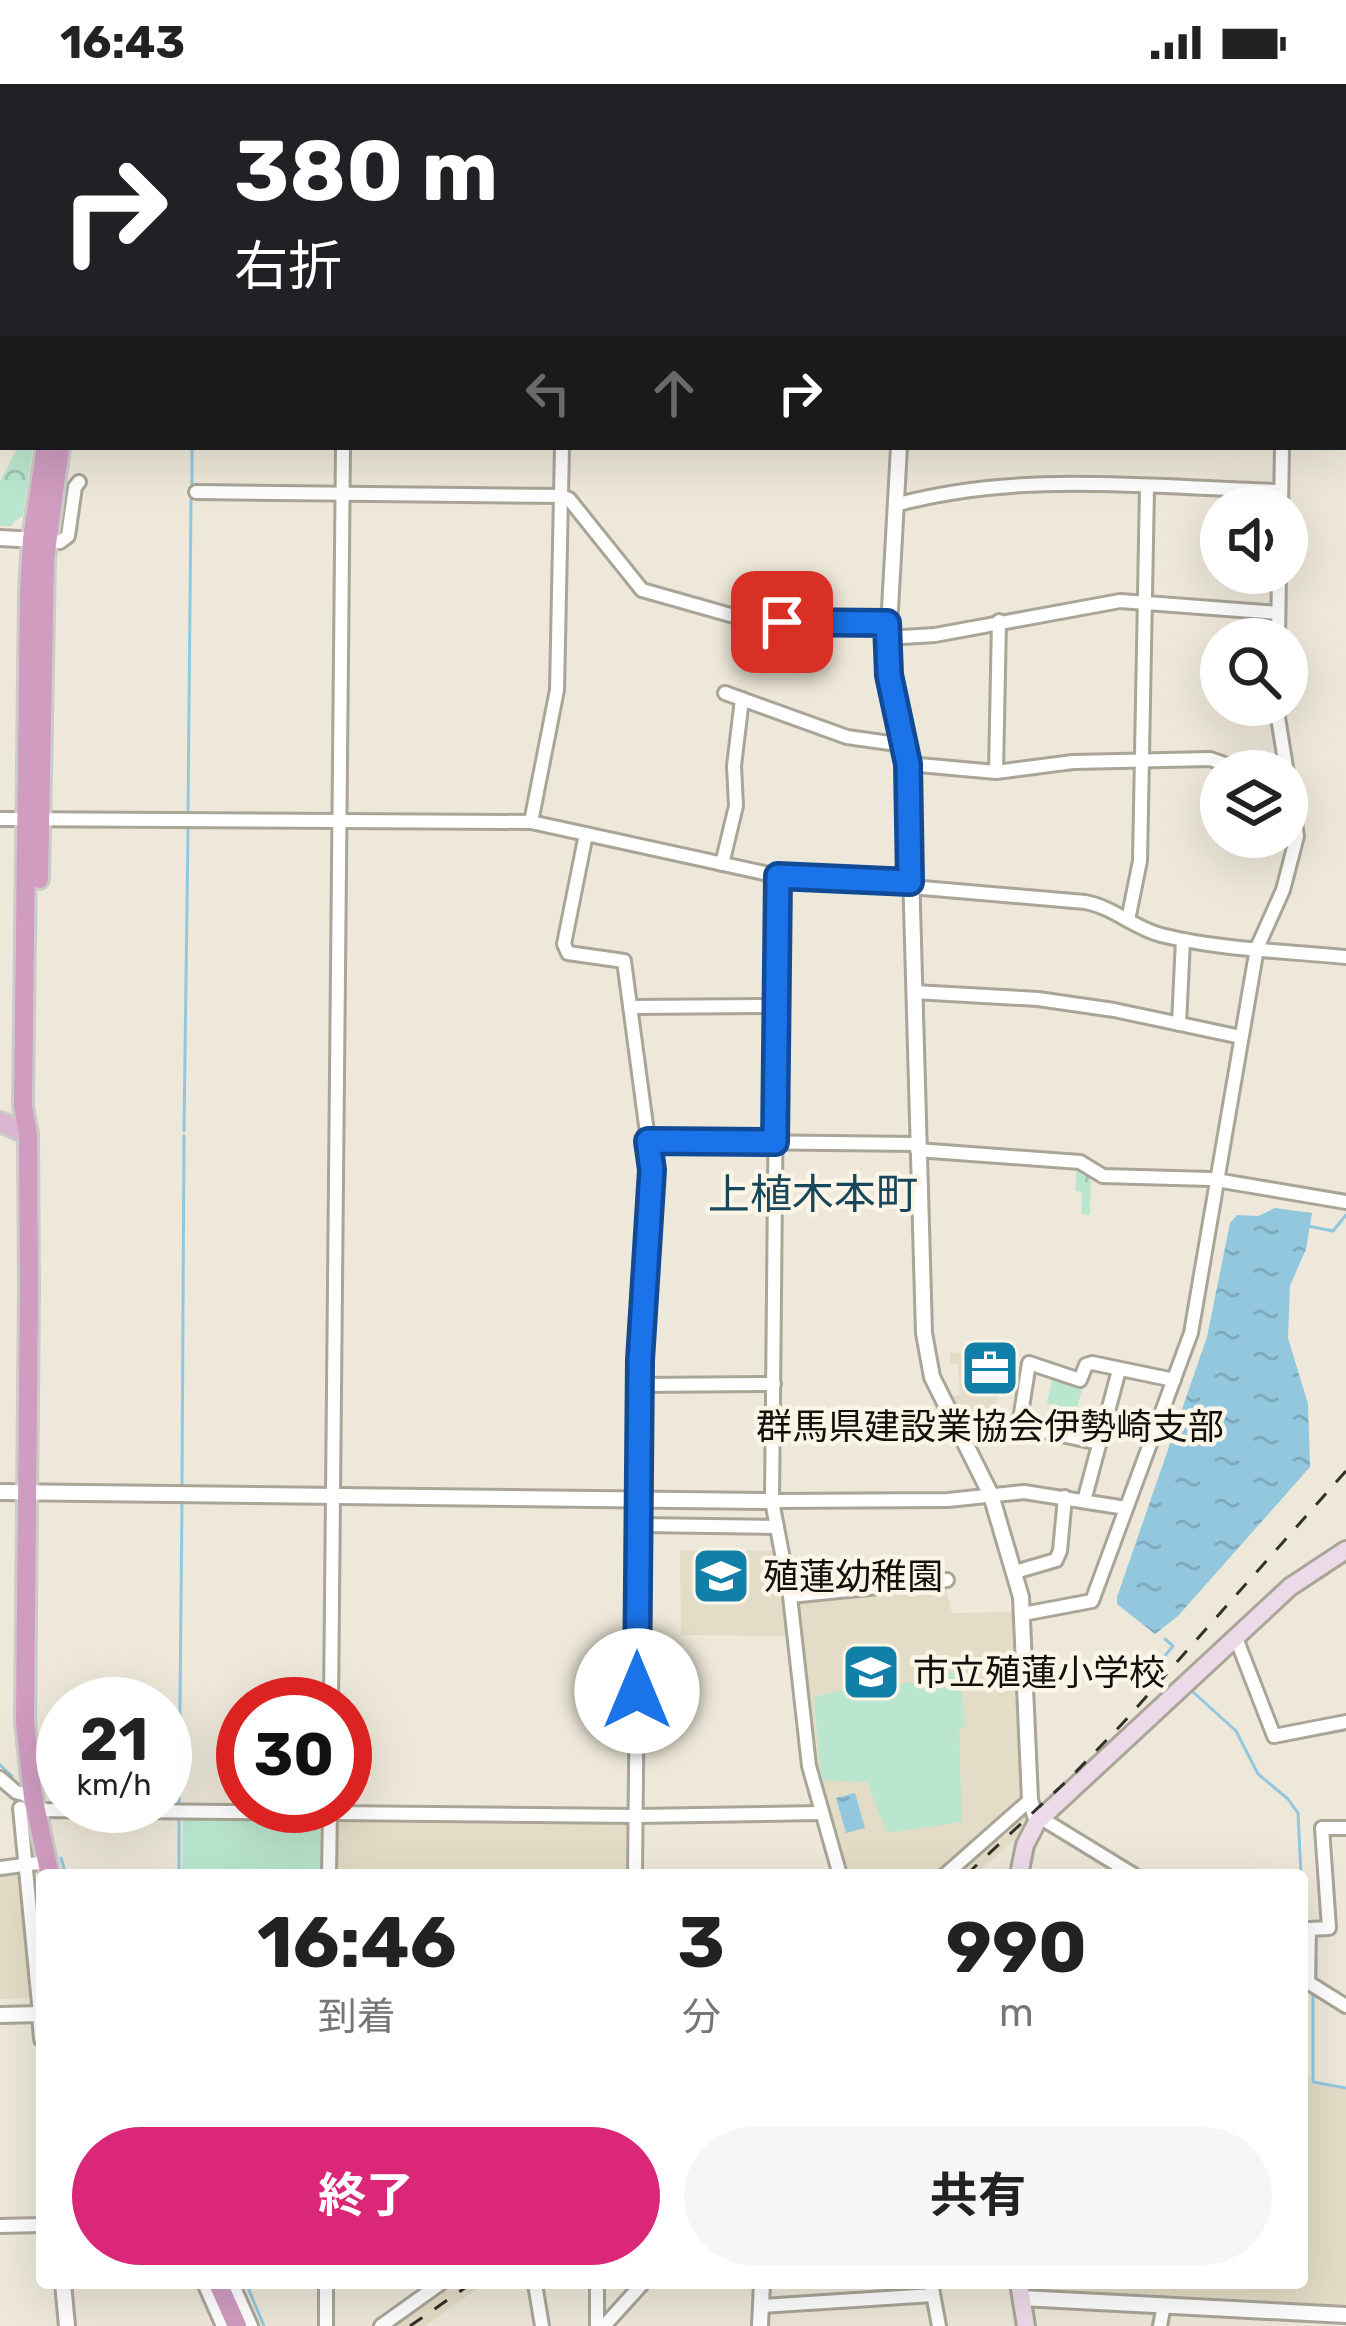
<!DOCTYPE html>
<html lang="ja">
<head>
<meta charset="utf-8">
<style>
	body { margin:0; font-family:Rubik,"Noto Sans JP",sans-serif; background:#f6f6f6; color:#222; height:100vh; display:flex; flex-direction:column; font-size:45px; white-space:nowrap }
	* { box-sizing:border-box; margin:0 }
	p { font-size:39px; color:#767676 }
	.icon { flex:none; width:66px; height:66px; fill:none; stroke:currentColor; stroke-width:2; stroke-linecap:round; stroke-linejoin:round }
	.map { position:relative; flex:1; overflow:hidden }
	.panel { position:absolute; left:36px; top:1785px; width:1272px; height:420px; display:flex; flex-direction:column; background:#fff; border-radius:12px; box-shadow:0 12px 48px #0002 }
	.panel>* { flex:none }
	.hud { position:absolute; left:0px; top:0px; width:1347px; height:366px; box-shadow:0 12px 48px #0002; background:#202124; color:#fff; overflow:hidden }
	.controls { position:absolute; left:1200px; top:402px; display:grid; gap:24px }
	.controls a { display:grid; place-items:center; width:108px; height:108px; border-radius:50%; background:#fff; box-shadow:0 12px 48px #0002; font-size:60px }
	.speed { position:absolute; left:36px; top:1593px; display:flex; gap:24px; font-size:60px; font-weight:700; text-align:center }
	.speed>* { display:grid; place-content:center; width:156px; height:156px; border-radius:50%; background:#fff; box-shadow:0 12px 48px #0002; line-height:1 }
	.speed small { font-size:30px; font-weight:400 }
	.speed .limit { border:18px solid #d22; background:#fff; color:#111 }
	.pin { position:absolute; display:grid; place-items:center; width:102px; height:102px; color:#fff; margin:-51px; border-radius:24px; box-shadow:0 6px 18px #0006 }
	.me { position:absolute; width:132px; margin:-66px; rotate:0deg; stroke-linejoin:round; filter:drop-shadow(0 0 9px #0008) }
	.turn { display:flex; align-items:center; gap:42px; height:252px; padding:0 36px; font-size:54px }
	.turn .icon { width:156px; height:156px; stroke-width:2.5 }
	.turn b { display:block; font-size:84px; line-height:102px }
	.lanes { display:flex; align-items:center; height:114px; padding:0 36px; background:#0003; justify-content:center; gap:60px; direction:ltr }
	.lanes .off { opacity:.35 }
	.eta { display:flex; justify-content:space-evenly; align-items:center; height:204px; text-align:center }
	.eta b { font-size:72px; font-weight:700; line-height:84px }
	.action { display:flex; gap:24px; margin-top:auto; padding:24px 36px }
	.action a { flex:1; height:138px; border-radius:72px; background:#db2777; color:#fff; font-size:48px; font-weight:700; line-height:138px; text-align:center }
	.action a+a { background:#f6f6f6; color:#222 }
	.status { display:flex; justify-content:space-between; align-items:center; height:84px; padding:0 60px; background:#fff; direction:ltr }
	.status svg { height:33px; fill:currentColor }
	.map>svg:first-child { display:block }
	.built { fill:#e3dcc6 }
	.green { fill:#bae6cf }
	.forest { fill:url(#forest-crowns) }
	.water { fill:url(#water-ripples) }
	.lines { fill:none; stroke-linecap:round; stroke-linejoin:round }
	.stream { stroke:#92c7de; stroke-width:3 }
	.minor-casing { stroke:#a9a597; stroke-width:18 }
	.tertiary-casing { stroke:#a9a597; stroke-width:20 }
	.secondary-casing { stroke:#a9a597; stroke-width:22 }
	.primary-casing { stroke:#cbcbca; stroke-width:24 }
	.trunk-casing { stroke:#cbcbca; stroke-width:24 }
	.minor { stroke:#fff; stroke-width:12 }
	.tertiary { stroke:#fff; stroke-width:14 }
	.secondary { stroke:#eddae8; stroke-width:16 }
	.primary { stroke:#dcb5d0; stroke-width:18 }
	.trunk { stroke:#d09cc0; stroke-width:18 }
	.rail { stroke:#313029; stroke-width:3; stroke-dasharray:15 15; stroke-linecap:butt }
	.route-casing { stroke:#114b97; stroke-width:30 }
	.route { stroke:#1a73e8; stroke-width:21 }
	.labels { text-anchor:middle; stroke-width:9; stroke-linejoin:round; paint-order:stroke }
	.poi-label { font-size:36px; fill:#12110c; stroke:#faf5e7; text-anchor:start }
	.quarter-label { font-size:42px; fill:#18475b; stroke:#faf5e7 }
</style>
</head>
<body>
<div class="status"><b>16:43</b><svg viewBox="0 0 49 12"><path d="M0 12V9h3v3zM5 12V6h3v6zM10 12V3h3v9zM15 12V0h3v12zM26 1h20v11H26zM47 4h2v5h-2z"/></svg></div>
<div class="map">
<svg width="1346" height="2242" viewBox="0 0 1346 2242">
	<defs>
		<pattern id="forest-crowns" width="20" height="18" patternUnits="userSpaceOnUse" patternTransform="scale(3)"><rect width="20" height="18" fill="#bae6cf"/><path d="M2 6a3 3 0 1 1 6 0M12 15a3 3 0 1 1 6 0" fill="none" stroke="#9fc4b1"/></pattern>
		<pattern id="water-ripples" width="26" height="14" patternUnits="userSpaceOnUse" patternTransform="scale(3)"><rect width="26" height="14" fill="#92c7de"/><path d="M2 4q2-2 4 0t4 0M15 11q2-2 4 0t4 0" fill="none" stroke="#7daabd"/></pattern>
	</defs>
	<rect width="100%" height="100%" fill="#ede8d9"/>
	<g class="built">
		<polygon points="950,1268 1004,1276 992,1341 961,1341 947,1313 960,1311 958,1280 950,1279"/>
		<polygon points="680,1466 777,1467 791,1552 681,1551"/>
		<polygon points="945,1500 952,1529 1016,1528 1021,1713 938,1791 845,1791 814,1683 796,1516"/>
		<polygon points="1024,1725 1028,1742 1012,1758 975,1791 951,1791"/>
		<polygon points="337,1735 627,1737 626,1791 335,1791"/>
		<polygon points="22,1787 30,1914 0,1915 0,1789"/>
		<polygon points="1302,1989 1310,1990 1312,2000 1346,2005 1346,2225 1027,2206 1026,2199 1302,2199"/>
		<polygon points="456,2199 485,2199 425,2242 395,2242"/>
	</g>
	<g class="green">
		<polygon points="960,1587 965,1644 959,1645 962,1738 887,1749 867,1698 821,1696 814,1613 859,1602 865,1605 928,1596 931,1591"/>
		<polygon points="183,1735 310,1736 320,1743 320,1791 182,1791"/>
	</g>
	<g class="forest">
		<polygon points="18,363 33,363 23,431 10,442 0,442 0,397"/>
		<polygon points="1077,1081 1091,1089 1090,1131 1081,1130 1082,1108 1075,1107"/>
		<polygon points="1052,1296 1082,1305 1076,1329 1047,1319"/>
	</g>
	<g class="water">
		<polygon points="1275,1124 1312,1129 1306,1165 1290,1202 1288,1254 1308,1320 1310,1383 1178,1532 1155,1550 1117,1520 1117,1513 1207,1253 1230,1139 1237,1131 1258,1132"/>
		<polygon points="855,1709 865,1744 846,1749 836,1714"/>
	</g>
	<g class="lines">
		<g class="stream">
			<polyline points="296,3 298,0"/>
			<polyline points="316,3 318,0"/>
			<polyline points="192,400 192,363"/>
			<polyline points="188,729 191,416"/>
			<polyline points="184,1047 188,746"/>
			<polyline points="1308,1142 1333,1147 1346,1131"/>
			<polyline points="182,1401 184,1052"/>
			<polyline points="1165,1555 1173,1562 1159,1579 1165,1585"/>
			<polyline points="1192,1607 1236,1647 1258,1690 1288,1715 1298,1729 1301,1791"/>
			<polyline points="0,1681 12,1692"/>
			<polyline points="179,1718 182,1419"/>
			<polyline points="61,1774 66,1791"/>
			<polyline points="179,1791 179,1734"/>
			<polyline points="1302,1812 1304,1846"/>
			<polyline points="1316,1874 1316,1895"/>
			<polyline points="1313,1911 1313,1998 1346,2004"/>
			<polyline points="246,2199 264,2242"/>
		</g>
		<defs>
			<g id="minor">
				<polyline points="1268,0 1268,3"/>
				<polyline points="556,3 556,0"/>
				<polyline points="688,3 690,0"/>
				<polyline points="1080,3 1080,0"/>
				<polyline points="1344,31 1346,31"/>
				<polyline points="0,48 3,49"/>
				<polyline points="0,223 3,223"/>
				<polyline points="0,325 3,327"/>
				<polyline points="196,408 562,412 569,415 642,506 741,534 887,539"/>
				<path d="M895,421C1022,386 1152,404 1281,407"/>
				<polyline points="1281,423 1282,363"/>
				<polyline points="47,457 60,458 68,452 75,403 79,398"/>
				<polyline points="886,554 935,551 1120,517 1278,529"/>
				<polyline points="1278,555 1279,489"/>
				<polyline points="725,609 847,653 904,661"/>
				<polyline points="908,680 996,688 1073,678 1210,675 1245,687"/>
				<polyline points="996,688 999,537"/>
				<polyline points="0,735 531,738 778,792 911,798"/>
				<polyline points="531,738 557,606 562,363"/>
				<polyline points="586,750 564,860 568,869 624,877 652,1086 640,1276 635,1791"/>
				<polyline points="722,780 736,722 734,682 742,615"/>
				<polyline points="778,792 772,1417 790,1512 809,1682 840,1791"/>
				<path d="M911,803L1085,818C1113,823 1134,844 1161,851C1221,866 1285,867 1346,873"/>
				<polyline points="1128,836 1140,777 1147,404"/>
				<polyline points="914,908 1038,915 1114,926 1241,953"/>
				<polyline points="630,923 777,922"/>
				<polyline points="1179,940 1183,856"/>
				<polyline points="648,1057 917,1060"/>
				<polyline points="917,1066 1080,1078 1103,1092 1210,1095 1346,1118"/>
				<polyline points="640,1301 774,1300"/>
				<polyline points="1019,1342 1029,1279 1080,1296 1086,1281 1092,1279 1174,1296"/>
				<polyline points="956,1343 1019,1342 1099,1359"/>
				<polyline points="772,1417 948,1416 1024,1408 1126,1424"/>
				<polyline points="1084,1417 1119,1286"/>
				<polyline points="639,1441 777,1443"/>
				<polyline points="1015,1488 1056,1476 1060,1467 1065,1413"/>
				<polyline points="790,1512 947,1496"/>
				<polyline points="1023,1530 1092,1517 1191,1249 1257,864 1283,806 1297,752 1276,621"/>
				<polyline points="1236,1554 1274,1652 1346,1638"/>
				<polyline points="331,1620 343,363"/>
				<polyline points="0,1694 16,1708 33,1713"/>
				<polyline points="20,1724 40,1930"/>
				<polyline points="35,1726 636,1732 822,1729"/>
				<polyline points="1041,1734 1134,1791"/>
				<polyline points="0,1784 46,1778"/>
				<polyline points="329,1791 330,1723"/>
				<polyline points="945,1791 1030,1716"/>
				<polyline points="1306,1897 1346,1922"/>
				<polyline points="1308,1898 1309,1845 1329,1844 1322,1744 1346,1744"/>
				<polyline points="0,2142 42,2141"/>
				<polyline points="204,2199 223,2242"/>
				<polyline points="232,2199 251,2242"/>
				<polyline points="597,2199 597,2242"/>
				<polyline points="931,2199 939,2242"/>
				<polyline points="535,2200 542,2242"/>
				<polyline points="761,2222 933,2211"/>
				<polyline points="326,2242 326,2199"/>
				<polyline points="381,2242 441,2199"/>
				<polyline points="604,2242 643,2199"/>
				<polyline points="1160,2242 1164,2221"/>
			</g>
			<g id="tertiary">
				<polyline points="932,3 933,0"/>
				<polyline points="1344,240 1346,241"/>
				<polyline points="899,363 887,579 908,680 924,1249 932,1293 991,1411 1021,1513 1030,1716 1037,1738"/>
				<polyline points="0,454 37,456"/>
				<polyline points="0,1408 772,1417"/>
				<polyline points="40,1930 42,1955"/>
				<polyline points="0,1931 42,1930"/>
				<polyline points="63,2199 67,2242"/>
				<polyline points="1022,2214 1346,2231"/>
				<polyline points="760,2242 762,2199"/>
			</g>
			<g id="secondary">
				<polyline points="1019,1791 1025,1761 1037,1738 1290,1503 1346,1466"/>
				<polyline points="1019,2199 1026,2242"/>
			</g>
			<polyline id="primary" points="0,1038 28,1050"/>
			<g id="trunk">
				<polyline points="170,3 172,0"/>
				<polyline points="187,3 188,0"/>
				<polyline points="46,363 32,455 29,510 23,1022 28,1050 29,1206 25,1638 33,1713 50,1791"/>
				<polyline points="39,795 45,475 60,363"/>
				<polyline points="218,2199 237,2242"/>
			</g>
		</defs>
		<use href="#minor" class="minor-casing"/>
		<use href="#tertiary" class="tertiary-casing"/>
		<use href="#secondary" class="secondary-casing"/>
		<use href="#primary" class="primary-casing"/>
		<use href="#trunk" class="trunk-casing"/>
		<use href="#minor" class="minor"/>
		<use href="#tertiary" class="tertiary"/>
		<use href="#secondary" class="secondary"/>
		<use href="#primary" class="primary"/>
		<use href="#trunk" class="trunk"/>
		<g class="rail">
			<polyline points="966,1791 1071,1693 1122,1640 1346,1387"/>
			<polyline points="410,2242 472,2199"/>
		</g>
	</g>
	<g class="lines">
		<defs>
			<polyline id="route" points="637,1607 640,1276 652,1086 648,1057 775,1058 778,792 910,798 908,680 889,591 887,539 782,538"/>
		</defs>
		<use href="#route" class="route-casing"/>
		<use href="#route" class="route"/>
	</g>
	<defs>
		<symbol id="office-square" viewBox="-11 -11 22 22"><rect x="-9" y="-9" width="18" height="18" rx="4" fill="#1080a8" stroke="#faf5e7"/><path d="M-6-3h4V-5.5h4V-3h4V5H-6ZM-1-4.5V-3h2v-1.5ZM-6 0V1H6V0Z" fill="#fff"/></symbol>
		<symbol id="school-square" viewBox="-11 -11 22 22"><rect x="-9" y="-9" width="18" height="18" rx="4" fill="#1080a8" stroke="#faf5e7"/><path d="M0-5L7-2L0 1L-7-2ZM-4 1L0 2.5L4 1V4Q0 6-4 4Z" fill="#fff"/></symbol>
	</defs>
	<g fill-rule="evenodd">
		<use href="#office-square" x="957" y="1251" width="66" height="66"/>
		<use href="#school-square" x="688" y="1459" width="66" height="66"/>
		<use href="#school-square" x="838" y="1555" width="66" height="66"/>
	</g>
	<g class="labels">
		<g class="poi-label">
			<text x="990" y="1355" text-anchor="middle">群馬県建設業協会伊勢崎支部</text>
			<text x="763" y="1505">殖蓮幼稚園</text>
			<text x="913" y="1601">市立殖蓮小学校</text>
		</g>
		<g class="quarter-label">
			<text x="813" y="1125">上植木本町</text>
		</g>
	</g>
</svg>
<div class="controls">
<a><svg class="icon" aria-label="sound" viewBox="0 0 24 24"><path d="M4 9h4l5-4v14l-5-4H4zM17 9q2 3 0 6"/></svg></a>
<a><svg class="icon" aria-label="search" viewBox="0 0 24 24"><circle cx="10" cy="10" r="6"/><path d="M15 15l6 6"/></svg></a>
<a><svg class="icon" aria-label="layers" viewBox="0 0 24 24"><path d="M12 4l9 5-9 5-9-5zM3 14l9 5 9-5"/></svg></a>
</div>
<div class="speed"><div>21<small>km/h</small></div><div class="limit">30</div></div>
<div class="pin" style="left:782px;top:538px;background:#d93025"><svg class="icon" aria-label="arrive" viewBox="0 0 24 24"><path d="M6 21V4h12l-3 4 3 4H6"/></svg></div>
<svg class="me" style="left:637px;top:1607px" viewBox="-20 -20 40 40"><circle r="19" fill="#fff"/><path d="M0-13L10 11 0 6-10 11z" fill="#1a73e8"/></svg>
<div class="hud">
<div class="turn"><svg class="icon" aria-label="right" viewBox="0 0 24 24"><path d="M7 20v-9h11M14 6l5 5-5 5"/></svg><div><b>380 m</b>右折</div></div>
<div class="lanes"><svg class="icon off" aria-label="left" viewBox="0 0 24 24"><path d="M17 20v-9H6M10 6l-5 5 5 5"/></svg><svg class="icon off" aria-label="ahead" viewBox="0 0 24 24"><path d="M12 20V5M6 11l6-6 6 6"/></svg><svg class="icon" aria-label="right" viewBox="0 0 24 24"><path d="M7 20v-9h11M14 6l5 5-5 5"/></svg></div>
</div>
<section class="panel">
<div class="eta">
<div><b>16:46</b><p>到着</p></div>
<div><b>3</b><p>分</p></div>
<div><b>990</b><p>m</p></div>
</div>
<div class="action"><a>終了</a><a>共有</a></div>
</section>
</div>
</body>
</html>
